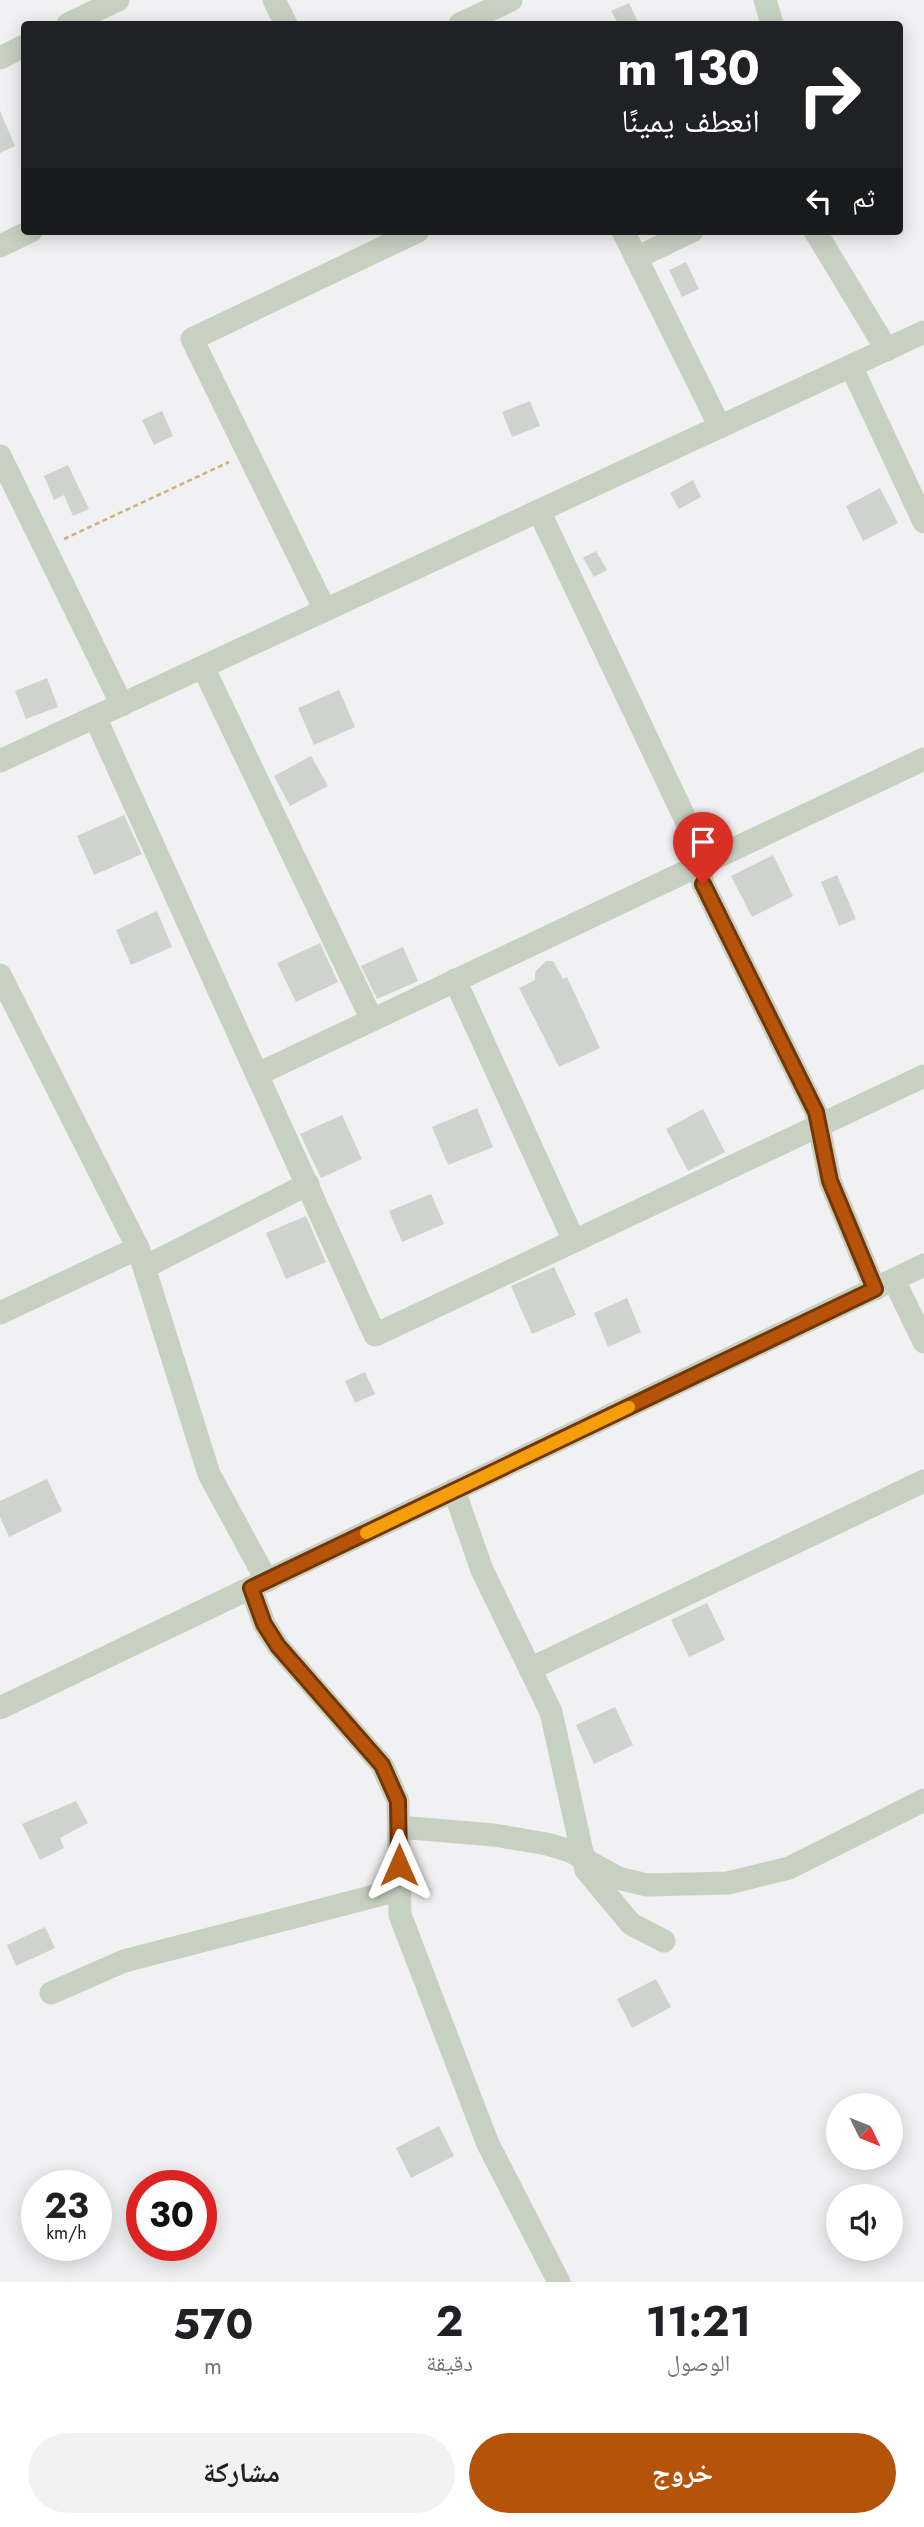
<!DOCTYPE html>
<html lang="ar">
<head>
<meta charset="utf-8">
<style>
	body { margin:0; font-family:Jost,"Noto Naskh Arabic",sans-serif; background:#f2f2f2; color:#202124; direction:rtl; height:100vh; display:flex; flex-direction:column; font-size:26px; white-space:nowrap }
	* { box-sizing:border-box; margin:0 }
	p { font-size:23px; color:#757577 }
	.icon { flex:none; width:38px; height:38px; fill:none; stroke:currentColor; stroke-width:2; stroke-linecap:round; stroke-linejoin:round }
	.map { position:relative; height:2282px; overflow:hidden; direction:ltr }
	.sheet { display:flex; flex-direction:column; background:#fff; flex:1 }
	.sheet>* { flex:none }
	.guide { position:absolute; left:21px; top:21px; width:882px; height:214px; border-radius:7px; box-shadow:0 4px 18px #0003; direction:rtl; background:#202124; color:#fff; overflow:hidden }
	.needle { width:46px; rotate:133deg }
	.fabs { position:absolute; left:826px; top:2093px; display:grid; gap:14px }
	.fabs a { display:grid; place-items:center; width:77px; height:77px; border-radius:50%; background:#fff; box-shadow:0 4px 18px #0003; font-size:35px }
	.speed { position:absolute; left:21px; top:2170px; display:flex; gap:14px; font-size:35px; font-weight:700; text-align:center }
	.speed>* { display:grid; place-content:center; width:91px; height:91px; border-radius:50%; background:#fff; box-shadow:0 4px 18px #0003; line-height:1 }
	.speed small { font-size:18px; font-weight:400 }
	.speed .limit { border:10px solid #d22; background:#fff; color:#111 }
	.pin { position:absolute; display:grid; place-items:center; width:60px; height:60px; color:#fff; margin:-72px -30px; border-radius:50% 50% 50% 0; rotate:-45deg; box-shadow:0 0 7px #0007 }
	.pin .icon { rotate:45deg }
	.me { position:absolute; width:77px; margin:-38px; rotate:0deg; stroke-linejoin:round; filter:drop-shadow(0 0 5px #0008) }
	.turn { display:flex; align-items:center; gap:24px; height:147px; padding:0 28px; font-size:32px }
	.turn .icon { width:91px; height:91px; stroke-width:2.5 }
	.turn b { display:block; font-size:49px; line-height:60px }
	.then { display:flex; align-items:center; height:66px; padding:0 28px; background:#0003; gap:14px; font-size:26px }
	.eta { display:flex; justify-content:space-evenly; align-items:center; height:119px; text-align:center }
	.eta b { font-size:42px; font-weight:700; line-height:49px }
	.button { display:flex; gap:14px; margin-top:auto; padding:14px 28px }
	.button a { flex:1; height:80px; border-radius:42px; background:#b45309; color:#fff; font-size:28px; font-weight:700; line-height:80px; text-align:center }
	.button a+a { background:#f2f2f2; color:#202124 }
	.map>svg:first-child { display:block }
	.building { fill:#ced4cd }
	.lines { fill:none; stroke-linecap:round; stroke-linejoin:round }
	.path { stroke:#c9b47c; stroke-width:2.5; stroke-dasharray:5 3.5; stroke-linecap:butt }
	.minor { stroke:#c7d1c2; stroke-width:23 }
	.route-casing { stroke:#753606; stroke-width:18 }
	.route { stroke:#b45309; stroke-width:12 }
	.slow { stroke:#f59e0b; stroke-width:12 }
</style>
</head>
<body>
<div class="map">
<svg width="924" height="2282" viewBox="0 0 924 2282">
	<rect width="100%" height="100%" fill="#f1f0f2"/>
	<g class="building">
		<polygon points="629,3 639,24 618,24 611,11"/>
		<polygon points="0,111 15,146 0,153"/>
		<polygon points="686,262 699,289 682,297 669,270"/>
		<polygon points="530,401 540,426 512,437 502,412"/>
		<polygon points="162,411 173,436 154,445 142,420"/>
		<polygon points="68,465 89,509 73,516 64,495 54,500 44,476"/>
		<polygon points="693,480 701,497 679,509 670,493"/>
		<polygon points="880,488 898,523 863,541 846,506"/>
		<polygon points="596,551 607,570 594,577 583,558"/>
		<polygon points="47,678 58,707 26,719 15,691"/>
		<polygon points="339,690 355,727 314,745 298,708"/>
		<polygon points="311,756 328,786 290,806 274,776"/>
		<polygon points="124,815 142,854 94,875 77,836"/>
		<polygon points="773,855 793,896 752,917 731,876"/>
		<polygon points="837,875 856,919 839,926 821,882"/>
		<polygon points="157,911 172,947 131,965 116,930"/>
		<polygon points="320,943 338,982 296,1002 277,963"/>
		<polygon points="403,947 418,981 377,999 361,966"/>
		<polygon points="546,961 553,961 563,979 567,977 600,1048 559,1067 519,988 535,980 535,972"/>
		<polygon points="477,1108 493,1147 448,1165 432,1127"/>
		<polygon points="703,1109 725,1152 688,1171 666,1129"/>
		<polygon points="342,1115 362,1159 321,1178 300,1134"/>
		<polygon points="431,1194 444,1224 402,1242 389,1211"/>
		<polygon points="306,1216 326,1262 286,1279 266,1233"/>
		<polygon points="554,1267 576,1315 532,1334 511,1286"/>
		<polygon points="627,1298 641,1332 608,1347 594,1313"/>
		<polygon points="365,1372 375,1394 355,1403 345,1381"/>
		<polygon points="47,1479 62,1511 9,1537 0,1517 0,1501"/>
		<polygon points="707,1603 725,1640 689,1657 671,1620"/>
		<polygon points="615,1707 633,1745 594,1764 576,1725"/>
		<polygon points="76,1801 88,1823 60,1838 64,1848 40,1860 22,1824"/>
		<polygon points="45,1927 55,1948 16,1966 7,1945"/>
		<polygon points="656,1979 671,2007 632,2028 617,1999"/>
		<polygon points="439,2126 454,2156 411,2178 396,2148"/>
	</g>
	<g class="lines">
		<polyline class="path" points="64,539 229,462"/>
		<g class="minor">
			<polyline points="274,0 286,24"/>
			<polyline points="765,0 772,24"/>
			<polyline points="68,24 118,0"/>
			<polyline points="460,24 511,0"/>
			<polyline points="0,58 24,46"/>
			<polyline points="623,231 720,427"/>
			<polyline points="815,231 887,350"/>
			<polyline points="0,246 31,231"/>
			<polyline points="636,258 692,231"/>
			<polyline points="851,366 924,522"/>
			<polyline points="0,456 122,705"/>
			<polyline points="539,511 692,833 703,884 816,1112 830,1181 875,1289"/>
			<polyline points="325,610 192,339 418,231"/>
			<polyline points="203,667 372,1020"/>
			<polyline points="95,717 375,1335 924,1076"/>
			<polyline points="0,761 924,332"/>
			<polyline points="0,975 138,1248 209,1474 267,1581"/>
			<polyline points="455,980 574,1241"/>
			<polyline points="258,1074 924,759"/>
			<polyline points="145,1267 308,1184"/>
			<polyline points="894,1280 924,1342"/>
			<polyline points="0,1313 138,1248"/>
			<polyline points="454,1490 482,1570 551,1712 586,1870 631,1924 664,1941"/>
			<polyline points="251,1588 264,1624 278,1646 382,1765 398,1801 400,1915 488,2144 559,2282"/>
			<polyline points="530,1669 924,1481"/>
			<polyline points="0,1708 924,1265"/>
			<polyline points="399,1827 494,1835 547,1844 570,1851 618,1878 647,1885 728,1883 789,1868 924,1800"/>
			<polyline points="51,1993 124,1961 398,1890"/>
		</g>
	</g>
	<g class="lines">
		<defs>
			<polyline id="route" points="399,1865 398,1801 382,1765 278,1646 264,1624 251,1588 875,1289 830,1181 816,1112 703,884"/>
		</defs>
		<use href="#route" class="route-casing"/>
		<use href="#route" class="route"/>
		<polyline class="slow" points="366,1533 629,1407"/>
	</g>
</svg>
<div class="fabs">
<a><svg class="needle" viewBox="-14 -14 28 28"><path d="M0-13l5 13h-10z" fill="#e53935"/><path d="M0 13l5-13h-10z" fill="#757577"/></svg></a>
<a><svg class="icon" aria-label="sound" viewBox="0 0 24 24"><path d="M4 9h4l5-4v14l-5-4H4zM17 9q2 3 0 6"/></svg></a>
</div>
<div class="speed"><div>23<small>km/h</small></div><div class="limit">30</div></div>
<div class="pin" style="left:703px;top:884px;background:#d93025"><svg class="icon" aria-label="arrive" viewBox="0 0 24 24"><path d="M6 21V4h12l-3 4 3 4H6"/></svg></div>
<svg class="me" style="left:399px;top:1865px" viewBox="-20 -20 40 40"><path d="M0-17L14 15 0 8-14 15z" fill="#b45309" stroke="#fff" stroke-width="4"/></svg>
<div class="guide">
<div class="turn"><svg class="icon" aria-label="right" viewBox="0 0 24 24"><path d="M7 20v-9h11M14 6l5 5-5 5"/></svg><div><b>130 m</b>انعطف يمينًا</div></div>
<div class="then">ثم<svg class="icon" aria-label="left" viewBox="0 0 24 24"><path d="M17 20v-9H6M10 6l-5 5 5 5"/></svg></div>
</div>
</div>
<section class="sheet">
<div class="eta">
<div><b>11:21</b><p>الوصول</p></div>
<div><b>2</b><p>دقيقة</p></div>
<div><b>570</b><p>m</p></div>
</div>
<div class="button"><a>خروج</a><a>مشاركة</a></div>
</section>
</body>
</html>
